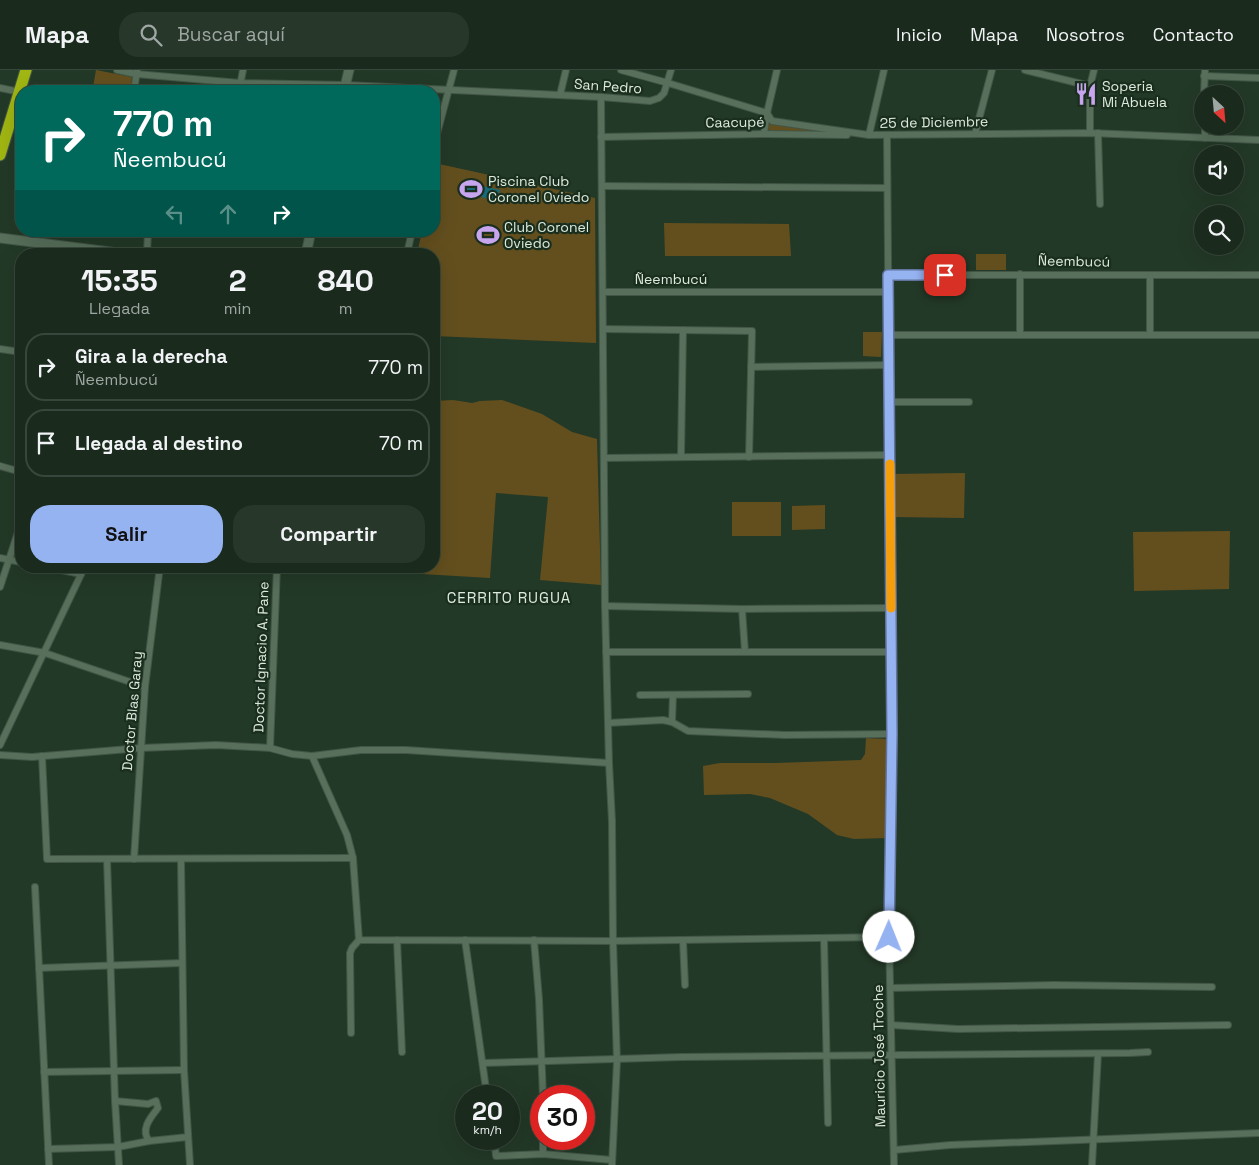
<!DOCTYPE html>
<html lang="es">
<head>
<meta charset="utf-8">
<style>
	body { margin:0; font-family:"Space Grotesk",sans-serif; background:#27372a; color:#f1f3f6; height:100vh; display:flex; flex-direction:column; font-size:19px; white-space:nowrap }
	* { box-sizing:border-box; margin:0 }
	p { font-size:16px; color:#9fa7a4 }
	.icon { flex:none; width:28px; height:28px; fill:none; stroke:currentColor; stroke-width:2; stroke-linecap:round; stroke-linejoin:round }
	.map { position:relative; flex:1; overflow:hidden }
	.side { position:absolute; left:15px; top:178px; width:425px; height:325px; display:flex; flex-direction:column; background:#1a2b1d; border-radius:20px; box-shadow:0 5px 20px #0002,0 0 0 1px #38473b }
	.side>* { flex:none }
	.banner { position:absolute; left:15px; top:15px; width:425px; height:152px; border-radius:20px; box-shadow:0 5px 20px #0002,0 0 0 1px #38473b; background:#00695c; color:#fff; overflow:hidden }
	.needle { width:32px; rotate:154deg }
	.controls { position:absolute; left:1194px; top:15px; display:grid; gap:10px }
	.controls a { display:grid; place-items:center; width:50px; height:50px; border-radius:50%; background:#1a2b1d; box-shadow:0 5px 20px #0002,0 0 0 1px #38473b; font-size:25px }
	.speed { position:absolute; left:455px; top:1015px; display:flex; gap:10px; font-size:25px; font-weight:700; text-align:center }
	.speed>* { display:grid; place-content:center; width:65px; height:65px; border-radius:50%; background:#1a2b1d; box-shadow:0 5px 20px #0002,0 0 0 1px #38473b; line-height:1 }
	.speed small { font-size:12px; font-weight:400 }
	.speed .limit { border:8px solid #d22; background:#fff; color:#111 }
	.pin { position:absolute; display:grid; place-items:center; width:42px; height:42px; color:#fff; margin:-21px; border-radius:10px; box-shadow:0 2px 8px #0006 }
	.me { position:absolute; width:55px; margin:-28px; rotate:1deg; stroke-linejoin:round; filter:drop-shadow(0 0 4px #0008) }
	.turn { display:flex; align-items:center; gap:18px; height:105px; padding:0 15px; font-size:22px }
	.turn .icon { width:65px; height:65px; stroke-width:2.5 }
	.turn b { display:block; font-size:35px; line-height:42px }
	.lanes { display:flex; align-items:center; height:48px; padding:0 15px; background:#0003; justify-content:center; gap:25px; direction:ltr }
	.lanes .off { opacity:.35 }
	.eta { display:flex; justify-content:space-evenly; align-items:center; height:85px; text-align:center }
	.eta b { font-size:30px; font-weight:600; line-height:35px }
	.action { display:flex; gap:10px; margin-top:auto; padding:10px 15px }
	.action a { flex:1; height:58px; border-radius:20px; background:#95b2f1; color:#111; font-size:20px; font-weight:600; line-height:58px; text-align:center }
	.action a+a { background:#27372a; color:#f1f3f6 }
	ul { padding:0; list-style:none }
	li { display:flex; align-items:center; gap:15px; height:68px; margin:0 10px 8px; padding:0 5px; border:2px solid #38473b; border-radius:20px }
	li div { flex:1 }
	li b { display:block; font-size:19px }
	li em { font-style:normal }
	header { display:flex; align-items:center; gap:30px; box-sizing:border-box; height:70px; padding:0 25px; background:#1a2b1d; border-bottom:1px solid #38473b }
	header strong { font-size:24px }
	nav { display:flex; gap:28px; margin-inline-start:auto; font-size:18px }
	.search { width:350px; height:45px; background:#27372a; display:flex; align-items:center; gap:12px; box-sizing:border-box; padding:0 18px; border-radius:20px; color:#9fa7a4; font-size:19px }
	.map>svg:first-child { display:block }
	.green { fill:#634f1e }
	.water { fill:#186a78 }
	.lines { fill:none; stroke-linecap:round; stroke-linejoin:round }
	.street-casing { stroke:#425546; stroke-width:8 }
	.secondary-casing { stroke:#425546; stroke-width:11 }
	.highway-casing { stroke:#425546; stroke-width:13 }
	.street { stroke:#576f5b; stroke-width:6 }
	.secondary { stroke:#576f5b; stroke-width:9 }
	.highway { stroke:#a0b612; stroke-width:11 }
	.route-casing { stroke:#61749d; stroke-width:12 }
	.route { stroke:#95b2f1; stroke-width:9 }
	.slow { stroke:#f59e0b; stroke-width:9 }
	.labels { text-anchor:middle; stroke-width:4.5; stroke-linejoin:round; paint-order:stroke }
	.street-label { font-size:14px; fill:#ddeade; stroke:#1a2e1d }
	.poi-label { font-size:14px; fill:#ddeade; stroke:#1a2e1d; text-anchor:start }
	.neighbourhood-label { font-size:15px; letter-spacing:1px; fill:#ddeade; stroke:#1a2e1d }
</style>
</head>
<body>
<header>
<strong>Mapa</strong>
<div class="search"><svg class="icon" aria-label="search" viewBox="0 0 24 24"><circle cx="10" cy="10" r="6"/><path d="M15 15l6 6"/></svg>Buscar aquí</div>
<nav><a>Inicio</a><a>Mapa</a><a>Nosotros</a><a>Contacto</a></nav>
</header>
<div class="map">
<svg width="1259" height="1095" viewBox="0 0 1259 1095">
	<rect width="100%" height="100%" fill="#233927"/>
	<g class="green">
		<polygon points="96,0 132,7 131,21 93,17"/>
		<polygon points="769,54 836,62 768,61"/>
		<polygon points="439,94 595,128 596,273 434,266 434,184 417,184 422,161 434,161 434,115"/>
		<polygon points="664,153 789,154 791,186 665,186"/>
		<rect x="976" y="184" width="30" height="16"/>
		<polygon points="863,262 882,262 881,287 863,286"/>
		<polygon points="453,330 472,333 480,331 502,330 542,344 572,362 597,369 601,515 540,510 548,427 496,423 490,508 405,503 405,496 434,496 434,331"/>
		<polygon points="965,403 964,448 893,447 892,404"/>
		<rect x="732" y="432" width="49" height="34"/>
		<polygon points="825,435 825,459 792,460 792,436"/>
		<polygon points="1230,461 1229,519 1134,521 1133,462"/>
		<polygon points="866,668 888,669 887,768 854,769 837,765 808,744 770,728 750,724 704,725 703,696 720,693 776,693 861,690 865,684"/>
	</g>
	<g class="water">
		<polygon points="462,111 482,116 480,126 460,122"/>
		<polygon points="483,116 500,120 498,131 481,127"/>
	</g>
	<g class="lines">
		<defs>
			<g id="street">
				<polyline points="117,0 136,4 240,13 346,15 601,27 650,31 659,28 664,23 671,0"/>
				<polyline points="621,0 668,13 767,43 772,51 869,65 1090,63 1259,70"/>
				<polyline points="1025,0 1090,16"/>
				<polyline points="1204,6 1259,8"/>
				<polyline points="0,18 20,22"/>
				<polyline points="134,21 137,1"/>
				<polyline points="239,21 243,0"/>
				<polyline points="1204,24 1205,0"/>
				<polyline points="560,25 566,0"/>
				<polyline points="601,27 605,536 609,693 612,751 613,871 617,991 612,1095"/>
				<polyline points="1205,56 1205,68"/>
				<polyline points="1090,63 1090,16 1094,0"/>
				<polyline points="1098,63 1100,134"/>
				<polyline points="764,64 767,43 777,0"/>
				<polyline points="975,64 992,0"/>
				<polyline points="869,65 884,0"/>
				<polyline points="887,66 892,667 889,867 894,1095"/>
				<polyline points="601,67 764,64 847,65"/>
				<polyline points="434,75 454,0"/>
				<polyline points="602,116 887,118"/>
				<polyline points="147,184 148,161"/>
				<polyline points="407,184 412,161"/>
				<polyline points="1020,204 1020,265"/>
				<path d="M888,205C1012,204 1135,206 1259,205"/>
				<polyline points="1150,206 1150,265"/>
				<polyline points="603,222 888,222"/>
				<polyline points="603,259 752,261 749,387"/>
				<polyline points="889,265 1259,265"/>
				<polyline points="0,279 21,282"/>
				<polyline points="751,297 889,295"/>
				<polyline points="889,332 969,332"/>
				<polyline points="681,386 683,260"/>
				<polyline points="604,388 890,385"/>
				<polyline points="0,396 21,402"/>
				<polyline points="0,488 21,492"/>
				<polyline points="42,496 81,504"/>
				<polyline points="0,517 21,453"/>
				<polyline points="605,536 742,539 891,538"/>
				<polyline points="742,539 745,582"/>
				<polyline points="0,575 45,583 145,617"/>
				<polyline points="606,582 891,582"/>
				<polyline points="640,625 748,624"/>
				<polyline points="672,652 673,625"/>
				<polyline points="608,653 663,650 672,652 688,661 785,665 892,664"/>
				<polyline points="0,675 85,496"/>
				<polyline points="270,678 277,496"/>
				<polyline points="0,685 32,687 141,678 216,675 270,678 292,684 312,686 361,680 406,680 609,693"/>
				<polyline points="42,686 47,789 353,788"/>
				<polyline points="312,686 347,765 353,788 359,870 613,871 889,867"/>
				<polyline points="107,789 115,1031 119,1095"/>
				<polyline points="134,789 145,617 160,496"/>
				<polyline points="181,790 184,1000 190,1095"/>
				<polyline points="35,817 49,1095"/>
				<polyline points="824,868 828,1053"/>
				<polyline points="397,870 402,982"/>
				<polyline points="465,870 487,1026"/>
				<polyline points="534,870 539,929 543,1026"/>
				<polyline points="683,870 685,915"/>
				<polyline points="39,898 182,893"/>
				<polyline points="890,918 1054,915 1212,917"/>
				<polyline points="891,955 958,959 1228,955"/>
				<polyline points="351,963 350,883 352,878 359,870"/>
				<polyline points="483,993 681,987 1130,983 1148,982"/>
				<polyline points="44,1002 184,1000"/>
				<path d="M115,1031L148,1034L156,1031L158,1038C151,1047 140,1059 149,1071"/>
				<polyline points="494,1069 496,1086 543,1084 612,1090"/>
				<polyline points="543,1069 543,1084"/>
				<polyline points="48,1079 118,1077 149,1071 188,1067"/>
				<polyline points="894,1080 950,1075 1259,1063"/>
				<polyline points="1092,1095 1098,984"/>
			</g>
			<g id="secondary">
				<polyline points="344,21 349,0"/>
				<polyline points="0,168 126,184"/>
				<polyline points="306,184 311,161"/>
			</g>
			<polyline id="highway" points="0,85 26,0"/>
		</defs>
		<use href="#street" class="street-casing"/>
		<use href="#secondary" class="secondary-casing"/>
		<use href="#highway" class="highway-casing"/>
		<use href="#street" class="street"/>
		<use href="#secondary" class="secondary"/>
		<use href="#highway" class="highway"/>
	</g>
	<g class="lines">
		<defs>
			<polyline id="route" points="889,867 892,664 888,205 945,205"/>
		</defs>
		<use href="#route" class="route-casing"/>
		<use href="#route" class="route"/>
		<polyline class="slow" points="890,394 891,538"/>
	</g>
	<defs>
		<symbol id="restaurant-bare" viewBox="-9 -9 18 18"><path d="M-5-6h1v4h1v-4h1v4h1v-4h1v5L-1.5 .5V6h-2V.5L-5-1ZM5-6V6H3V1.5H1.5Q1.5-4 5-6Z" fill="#c8a6ef" stroke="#1a2e1d" stroke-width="2.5" paint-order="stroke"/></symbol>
		<symbol id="stadium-bare" viewBox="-9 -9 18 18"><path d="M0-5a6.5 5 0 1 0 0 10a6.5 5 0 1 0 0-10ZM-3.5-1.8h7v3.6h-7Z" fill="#c8a6ef" stroke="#1a2e1d" stroke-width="2.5" paint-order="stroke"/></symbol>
	</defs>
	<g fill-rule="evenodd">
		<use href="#restaurant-bare" x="1070" y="8" width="32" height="32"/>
		<use href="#stadium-bare" x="455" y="103" width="32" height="32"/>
		<use href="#stadium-bare" x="472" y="149" width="32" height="32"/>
	</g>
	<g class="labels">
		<g class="street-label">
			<text transform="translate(608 16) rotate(4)" y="5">San Pedro</text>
			<text transform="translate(735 52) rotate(-1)" y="5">Caacupé</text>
			<text transform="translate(934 52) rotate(-1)" y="5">25 de Diciembre</text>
			<text transform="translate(1074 191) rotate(1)" y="5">Ñeembucú</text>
			<text x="671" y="214">Ñeembucú</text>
			<text transform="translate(261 587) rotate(-88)" y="5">Doctor Ignacio A. Pane</text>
			<text transform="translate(132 641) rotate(-85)" y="5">Doctor Blas Garay</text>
			<text transform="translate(879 986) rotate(-91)" y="5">Mauricio José Troche</text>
		</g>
		<g class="poi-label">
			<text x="1102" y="21">Soperia<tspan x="1102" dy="16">Mi Abuela</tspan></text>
			<text x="488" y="116">Piscina Club<tspan x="488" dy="16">Coronel Oviedo</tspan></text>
			<text x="504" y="162">Club Coronel<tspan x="504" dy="16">Oviedo</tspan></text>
		</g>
		<g class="neighbourhood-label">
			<text x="509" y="533">CERRITO RUGUA</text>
		</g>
	</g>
</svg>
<div class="controls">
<a><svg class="needle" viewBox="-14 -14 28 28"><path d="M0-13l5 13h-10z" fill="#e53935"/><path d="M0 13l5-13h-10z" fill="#9fa7a4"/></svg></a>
<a><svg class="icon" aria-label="sound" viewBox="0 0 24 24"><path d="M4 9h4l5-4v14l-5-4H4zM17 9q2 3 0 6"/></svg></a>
<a><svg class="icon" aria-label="search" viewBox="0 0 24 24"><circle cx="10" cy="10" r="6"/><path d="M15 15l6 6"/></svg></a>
</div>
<div class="speed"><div>20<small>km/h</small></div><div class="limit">30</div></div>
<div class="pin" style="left:945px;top:205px;background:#d93025"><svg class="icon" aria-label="arrive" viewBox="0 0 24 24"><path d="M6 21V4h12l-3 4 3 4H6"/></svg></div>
<svg class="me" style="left:889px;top:867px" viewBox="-20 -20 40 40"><circle r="19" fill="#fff"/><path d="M0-13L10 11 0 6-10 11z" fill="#95b2f1"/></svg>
<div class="banner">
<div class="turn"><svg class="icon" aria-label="right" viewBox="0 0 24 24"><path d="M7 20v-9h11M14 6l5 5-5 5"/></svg><div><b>770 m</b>Ñeembucú</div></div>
<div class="lanes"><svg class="icon off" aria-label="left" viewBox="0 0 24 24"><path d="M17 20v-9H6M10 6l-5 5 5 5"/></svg><svg class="icon off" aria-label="ahead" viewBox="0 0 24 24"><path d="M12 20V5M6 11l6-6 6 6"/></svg><svg class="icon" aria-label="right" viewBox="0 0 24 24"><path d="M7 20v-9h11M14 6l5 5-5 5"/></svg></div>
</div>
<section class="side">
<div class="eta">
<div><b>15:35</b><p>Llegada</p></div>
<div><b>2</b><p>min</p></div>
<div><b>840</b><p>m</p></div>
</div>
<ul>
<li><svg class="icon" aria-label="right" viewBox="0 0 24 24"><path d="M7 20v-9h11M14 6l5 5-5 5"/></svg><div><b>Gira a la derecha</b><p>Ñeembucú</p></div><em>770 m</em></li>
<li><svg class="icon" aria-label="arrive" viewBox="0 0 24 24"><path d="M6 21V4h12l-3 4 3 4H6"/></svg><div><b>Llegada al destino</b></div><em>70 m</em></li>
</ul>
<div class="action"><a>Salir</a><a>Compartir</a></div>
</section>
</div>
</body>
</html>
